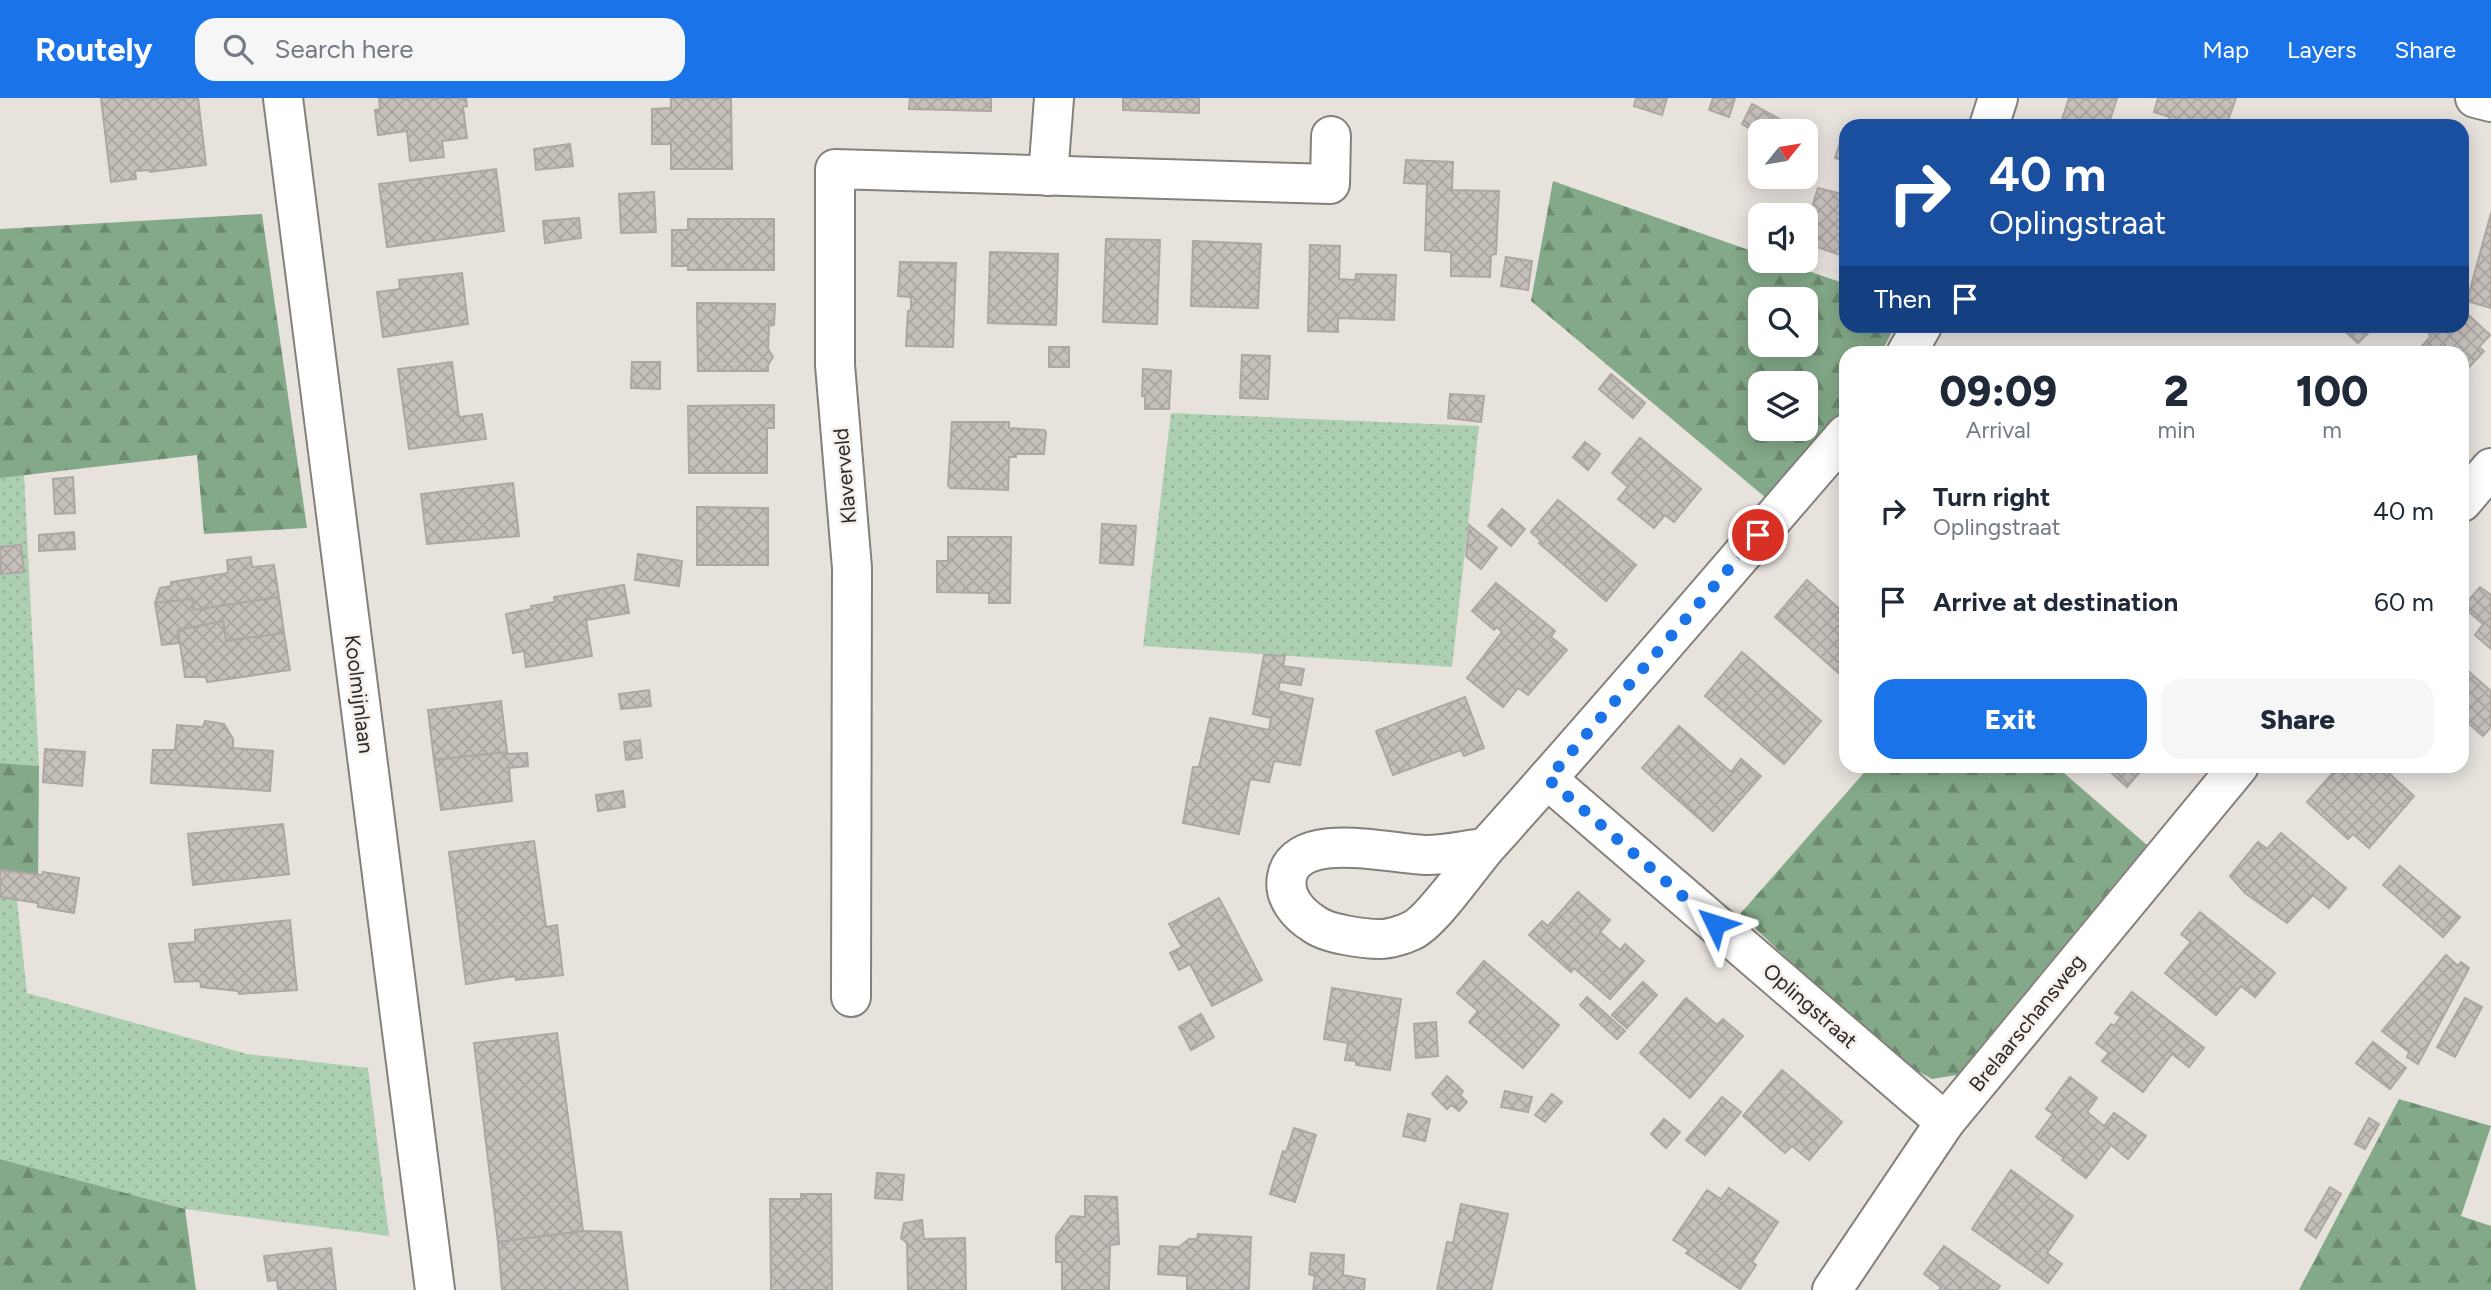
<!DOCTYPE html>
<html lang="en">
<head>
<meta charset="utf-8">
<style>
	body { margin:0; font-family:Figtree,sans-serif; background:#f6f6f7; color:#1f2937; height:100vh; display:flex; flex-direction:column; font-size:26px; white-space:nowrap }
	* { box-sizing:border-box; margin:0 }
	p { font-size:23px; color:#747a83 }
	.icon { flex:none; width:38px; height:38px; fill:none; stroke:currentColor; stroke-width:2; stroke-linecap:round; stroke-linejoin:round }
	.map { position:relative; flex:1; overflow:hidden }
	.panel { position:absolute; left:1839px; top:248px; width:630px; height:427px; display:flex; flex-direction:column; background:#fff; border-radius:21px; box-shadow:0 4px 18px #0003 }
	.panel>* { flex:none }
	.hud { position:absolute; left:1839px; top:21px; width:630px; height:214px; border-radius:21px; box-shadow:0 4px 18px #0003; background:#1a4fa0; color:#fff; overflow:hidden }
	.needle { width:46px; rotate:60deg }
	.fabs { position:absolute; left:1748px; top:21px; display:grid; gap:14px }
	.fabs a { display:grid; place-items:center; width:70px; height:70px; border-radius:14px; background:#fff; box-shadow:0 4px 18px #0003; font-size:35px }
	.pin { position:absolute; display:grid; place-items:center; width:60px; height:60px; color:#fff; margin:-30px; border:4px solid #fff; border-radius:50%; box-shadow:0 2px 7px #0007 }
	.me { position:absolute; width:77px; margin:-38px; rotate:311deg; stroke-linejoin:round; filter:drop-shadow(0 0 5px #0008) }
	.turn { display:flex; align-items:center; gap:24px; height:147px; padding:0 35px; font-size:32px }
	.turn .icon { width:91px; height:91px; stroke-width:2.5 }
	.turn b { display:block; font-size:49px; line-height:60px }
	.then { display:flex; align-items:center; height:66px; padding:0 35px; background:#0003; gap:14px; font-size:26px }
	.eta { display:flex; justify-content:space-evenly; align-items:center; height:119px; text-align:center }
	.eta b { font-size:42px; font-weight:800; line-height:49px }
	.cta { display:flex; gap:14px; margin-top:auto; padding:14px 35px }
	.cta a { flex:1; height:80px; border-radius:21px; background:#1a73e8; color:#fff; font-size:28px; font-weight:800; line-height:80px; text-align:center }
	.cta a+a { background:#f6f6f7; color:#1f2937 }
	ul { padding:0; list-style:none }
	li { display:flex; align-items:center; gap:21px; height:91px; padding:0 35px }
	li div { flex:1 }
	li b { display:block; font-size:26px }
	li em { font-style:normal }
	header { display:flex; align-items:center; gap:42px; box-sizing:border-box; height:98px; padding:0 35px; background:#1a73e8; color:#fff }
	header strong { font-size:33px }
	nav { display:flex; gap:38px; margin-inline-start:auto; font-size:24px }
	.search { width:490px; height:63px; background:#f6f6f7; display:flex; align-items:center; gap:18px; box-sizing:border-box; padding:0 24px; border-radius:21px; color:#747a83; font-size:26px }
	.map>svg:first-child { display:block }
	.grass { fill:url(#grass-dots) }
	.forest { fill:url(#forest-firs); fill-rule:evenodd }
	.building { fill:url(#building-cross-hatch); stroke:#ada7a3; stroke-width:2 }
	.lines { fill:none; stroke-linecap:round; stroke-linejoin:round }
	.minor-casing { stroke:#86807c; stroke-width:42 }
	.tertiary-casing { stroke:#86807c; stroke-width:42 }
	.minor { stroke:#fff; stroke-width:38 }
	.tertiary { stroke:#fff; stroke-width:38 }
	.route { stroke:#1a73e8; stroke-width:12; stroke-dasharray:0 21.6 }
	.labels { text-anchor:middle; stroke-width:5; stroke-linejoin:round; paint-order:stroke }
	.street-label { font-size:21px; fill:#2d2a29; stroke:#f6efea }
</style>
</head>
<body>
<header>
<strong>Routely</strong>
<div class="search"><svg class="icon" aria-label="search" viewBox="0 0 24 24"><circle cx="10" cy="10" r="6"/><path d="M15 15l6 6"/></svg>Search here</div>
<nav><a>Map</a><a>Layers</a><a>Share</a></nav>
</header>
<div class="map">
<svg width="2491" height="1192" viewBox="0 0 2491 1192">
	<defs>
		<pattern id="grass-dots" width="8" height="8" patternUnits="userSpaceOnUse" patternTransform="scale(1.75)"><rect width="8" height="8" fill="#adcfb1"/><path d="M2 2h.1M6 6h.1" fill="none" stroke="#95b298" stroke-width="1.8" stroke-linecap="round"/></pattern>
		<pattern id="forest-firs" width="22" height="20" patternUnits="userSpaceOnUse" patternTransform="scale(1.75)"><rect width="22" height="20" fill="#83a988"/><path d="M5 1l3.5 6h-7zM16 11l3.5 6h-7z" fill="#6c8a6f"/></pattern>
		<pattern id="building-cross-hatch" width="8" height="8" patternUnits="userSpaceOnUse" patternTransform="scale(1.75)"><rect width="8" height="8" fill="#c6c0bb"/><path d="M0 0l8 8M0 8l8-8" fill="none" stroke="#aaa5a1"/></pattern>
	</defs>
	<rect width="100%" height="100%" fill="#e8e2dd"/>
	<g class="grass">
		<polygon points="1171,315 1479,328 1452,569 1143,548"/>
		<polygon points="24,377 39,668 0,665 0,380"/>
		<polygon points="0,792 16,793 27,895 247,956 368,970 389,1138 185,1111 0,1061"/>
	</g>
	<g class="forest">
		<path d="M1553,83L1760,156V163H1779L1846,186V228H1895L1881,255L1846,256V313L1772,405L1531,203ZM1760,201H1806V247H1760ZM1760,285H1806V331H1760Z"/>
		<polygon points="262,116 307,430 204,436 197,357 0,380 0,131"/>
		<polygon points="0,665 39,668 38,795 0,792"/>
		<polygon points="1869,669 2057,669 2147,747 1957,977 1932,981 1892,959 1740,816"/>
		<polygon points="2399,1001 2491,1028 2461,1118 2491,1128 2491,1192 2299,1192"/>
		<polygon points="0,1061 185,1111 196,1192 0,1192"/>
	</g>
	<g class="building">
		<polygon points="101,0 198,0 206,67 150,74 149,72 135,73 136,81 111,84"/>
		<polygon points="379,0 466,0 467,8 463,9 467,40 442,43 444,59 410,63 407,33 378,37 375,12 380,11"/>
		<polygon points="671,0 731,0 732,71 671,71 671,46 652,46 652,11 671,10"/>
		<polygon points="910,0 991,0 991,13 909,11"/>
		<polygon points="1123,0 1199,0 1199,15 1123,12"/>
		<polygon points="1636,0 1667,0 1662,17 1634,8"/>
		<polygon points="1713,0 1735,0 1729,19 1709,12"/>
		<polygon points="2069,0 2117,0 2108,28 2060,28"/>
		<polygon points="2158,0 2236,0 2226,28 2167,28 2170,19 2154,14"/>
		<polygon points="1752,6 1781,22 1774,33 1760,33 1760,36 1742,26"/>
		<polygon points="1842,39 1846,41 1846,64 1835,60"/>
		<polygon points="570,46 573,68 536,72 534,51"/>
		<polygon points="1406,62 1453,64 1452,92 1499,93 1496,156 1491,157 1490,179 1451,178 1451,154 1425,152 1427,86 1404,85"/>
		<polygon points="496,71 504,133 387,149 379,86"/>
		<polygon points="1818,90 1846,97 1846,159 1806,145 1806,128"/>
		<polygon points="654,94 656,134 621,135 619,96"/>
		<polygon points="2491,115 2491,210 2467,203"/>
		<polygon points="579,120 581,140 545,145 543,123"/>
		<polygon points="688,121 774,121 774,172 688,172 688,168 672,168 672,132 688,132"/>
		<polygon points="1106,141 1160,142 1157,226 1103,224"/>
		<polygon points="1193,143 1261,146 1258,210 1191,208"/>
		<polygon points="1310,147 1340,148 1339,181 1355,182 1356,176 1396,177 1394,222 1338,220 1338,234 1308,233"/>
		<polygon points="990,154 1058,156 1056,227 988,225"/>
		<polygon points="1506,159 1532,163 1528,192 1501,188"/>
		<polygon points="900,164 956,165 953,249 906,248 908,213 911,212 911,199 898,198"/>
		<polygon points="462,175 468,226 383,239 377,194 400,191 399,182"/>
		<polygon points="697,205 775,206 774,227 769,228 768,251 773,259 768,267 768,273 698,273"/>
		<polygon points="2462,211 2490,237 2479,249 2484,253 2462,277 2462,256 2415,256 2431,238 2429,236 2437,228 2462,228"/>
		<polygon points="2339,228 2375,228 2358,245"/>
		<rect x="1049" y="249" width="20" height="20"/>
		<polygon points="1242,257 1270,258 1268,301 1240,300"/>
		<polygon points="452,264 459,319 482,316 486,341 409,351 398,271"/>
		<polygon points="632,264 660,264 660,291 631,290"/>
		<polygon points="1143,271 1171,273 1169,311 1145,311 1145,298 1142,298"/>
		<polygon points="1611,276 1645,305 1633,320 1599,291"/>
		<polygon points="1450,296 1484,298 1481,324 1448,320"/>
		<polygon points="774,307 774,330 767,330 767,375 689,375 688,308"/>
		<polygon points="952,324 1009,324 1009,330 1044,332 1046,334 1044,356 1016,356 1016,359 1009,359 1008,392 950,390 948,387"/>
		<polygon points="1640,340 1701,391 1674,424 1665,417 1654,430 1618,401 1628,389 1612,375"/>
		<polygon points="1585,344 1600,356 1588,372 1573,359"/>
		<polygon points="73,379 75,415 55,416 53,381"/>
		<polygon points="513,385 519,438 427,446 421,396"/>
		<polygon points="1558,402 1636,467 1606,503 1539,445 1541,443 1531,434"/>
		<polygon points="697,409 768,410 768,467 697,467"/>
		<polygon points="1502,411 1525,431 1511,448 1488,428"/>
		<polygon points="1102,426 1136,428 1133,467 1100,465"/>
		<polygon points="1469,427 1497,450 1481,471 1466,458"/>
		<polygon points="74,434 75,451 39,453 39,437"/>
		<polygon points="948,439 1011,439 1010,505 989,505 989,495 937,494 937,463 948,463"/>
		<polygon points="21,447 24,474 1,476 0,449"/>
		<polygon points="638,456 682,463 679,488 635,482"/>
		<polygon points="251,459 252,469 274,467 279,499 194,512 192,501 155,505 160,490 171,488 171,484 228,475 227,462"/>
		<polygon points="1807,482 1846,517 1846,571 1841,577 1775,519"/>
		<polygon points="1496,485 1555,533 1551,539 1567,552 1528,597 1518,590 1503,609 1467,580 1502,534 1497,529 1494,532 1472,513"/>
		<polygon points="624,487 629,515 586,522 592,558 526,569 524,553 513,555 506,516 532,511 531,508 555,504 554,499"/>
		<polygon points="2480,489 2491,497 2491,551 2475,537 2483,526 2463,509"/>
		<polygon points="279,499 284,535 226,543 223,523 178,532 178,545 162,547 155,505 192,501 194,512"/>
		<polygon points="223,523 226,543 284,535 290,572 207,584 206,579 185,579 178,532"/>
		<polygon points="1742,554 1821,623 1784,666 1705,598"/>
		<polygon points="1264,557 1285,558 1283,568 1304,571 1301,587 1280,584 1278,593 1313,601 1300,667 1274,663 1269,684 1250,681 1239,736 1183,725 1193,669 1199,669 1210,620 1269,632 1271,620 1253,616"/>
		<polygon points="2467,572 2491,593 2491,629 2483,638 2468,625 2462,631 2462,577"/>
		<polygon points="649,592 651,608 621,611 619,596"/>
		<polygon points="1465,599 1484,650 1464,658 1461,652 1393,677 1376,633"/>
		<polygon points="501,603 507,654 434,662 428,612"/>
		<polygon points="205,623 224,626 233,641 233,650 273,653 270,693 151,685 153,652 175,652 177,627 203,629"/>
		<polygon points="1679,628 1731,674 1741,661 1761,678 1713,733 1642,670"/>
		<polygon points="640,642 642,660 626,662 624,644"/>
		<polygon points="45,651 85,654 82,688 43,684"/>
		<polygon points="507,654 508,656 527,655 528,668 509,670 512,703 441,712 434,662"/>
		<polygon points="2104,668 2145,668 2127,689"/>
		<polygon points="2339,668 2381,668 2414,698 2369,750 2353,736 2348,741 2307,704"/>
		<polygon points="623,693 625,709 598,713 596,697"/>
		<polygon points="283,726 289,776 193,787 188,736"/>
		<polygon points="2281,735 2346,790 2329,810 2313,797 2287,825 2245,795 2230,778 2258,744 2267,751"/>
		<polygon points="534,743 546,829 557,827 563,877 516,882 515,878 466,886 449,754"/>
		<polygon points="2400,768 2460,819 2443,839 2383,787"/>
		<polygon points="0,772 42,777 43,774 79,780 74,815 38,809 38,805 0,799"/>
		<polygon points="1578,794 1610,822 1600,834 1620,852 1625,846 1644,863 1610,901 1574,870 1571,874 1529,837 1542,823 1548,828"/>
		<polygon points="1219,800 1262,882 1212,908 1190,866 1179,872 1170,855 1182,849 1169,826"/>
		<polygon points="2200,814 2275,875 2255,899 2241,888 2216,917 2165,875 2191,844 2181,836"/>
		<polygon points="290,822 297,892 239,896 238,893 201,889 200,883 175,884 169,846 195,844 195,832"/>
		<polygon points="2446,857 2458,868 2461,864 2469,870 2418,966 2407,959 2409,954 2382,933"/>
		<polygon points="1484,863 1559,927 1523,970 1469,924 1478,913 1457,895"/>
		<polygon points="1643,884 1657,897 1627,930 1612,917"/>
		<polygon points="1332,890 1401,901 1390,972 1356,967 1356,963 1345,962 1348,945 1324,941"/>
		<polygon points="2132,894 2204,950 2189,969 2172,956 2143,994 2102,963 2109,955 2096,945 2111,926 2114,928 2121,919 2115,915"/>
		<polygon points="1587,899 1625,933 1617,941 1580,907"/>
		<polygon points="1686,900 1717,927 1723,921 1743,938 1690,1000 1640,955"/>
		<polygon points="2465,900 2482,909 2455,959 2437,949"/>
		<polygon points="1201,916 1214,939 1191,952 1179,929"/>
		<polygon points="1436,924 1438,958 1416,960 1414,926"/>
		<polygon points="557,935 583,1133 498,1144 474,945"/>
		<polygon points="2373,944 2406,970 2390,991 2356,965"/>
		<polygon points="1782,972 1842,1024 1809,1062 1792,1048 1785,1055 1743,1018"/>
		<polygon points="1447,978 1463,993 1460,997 1467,1004 1459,1013 1451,1007 1447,1011 1432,996"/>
		<polygon points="2070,979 2097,1000 2087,1014 2104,1028 2114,1015 2146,1038 2128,1061 2111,1047 2086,1080 2062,1062 2064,1060 2036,1039 2053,1016 2046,1011"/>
		<polygon points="1505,993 1532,999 1528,1014 1501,1009"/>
		<polygon points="1552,996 1562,1004 1545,1024 1535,1017"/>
		<polygon points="1722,999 1741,1014 1705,1057 1686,1042"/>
		<polygon points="1408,1016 1430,1021 1425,1043 1403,1038"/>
		<polygon points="2369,1020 2379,1026 2365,1051 2355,1046"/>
		<polygon points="1664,1021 1680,1034 1666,1050 1651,1036"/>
		<polygon points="1294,1030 1316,1037 1295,1104 1270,1096 1283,1053 1286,1054"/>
		<polygon points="2011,1072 2073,1118 2047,1155 2062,1166 2048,1185 1972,1131"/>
		<polygon points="877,1075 904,1077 902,1102 875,1100"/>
		<polygon points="2330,1089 2341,1096 2316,1140 2305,1132"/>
		<polygon points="1729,1090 1778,1124 1752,1164 1756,1167 1740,1191 1686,1155 1689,1152 1673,1142 1707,1092 1721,1101"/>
		<polygon points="801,1096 831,1096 832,1192 771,1192 770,1101 801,1101"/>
		<polygon points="1085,1098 1117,1099 1119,1146 1110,1147 1109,1192 1062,1192 1062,1164 1056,1164 1056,1138 1071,1118 1085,1119"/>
		<polygon points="1461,1106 1508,1116 1491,1192 1437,1192 1447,1144 1453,1145"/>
		<polygon points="922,1122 924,1141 965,1140 966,1192 908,1192 907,1145 901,1140 904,1125"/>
		<polygon points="583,1133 621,1134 628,1192 502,1192 498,1144"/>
		<polygon points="1198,1136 1251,1139 1249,1192 1187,1192 1187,1178 1158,1176 1160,1148 1179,1149 1189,1141 1197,1141"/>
		<polygon points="1944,1148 2000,1188 1997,1192 1939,1192 1941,1189 1924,1176"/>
		<polygon points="331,1150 336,1192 278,1192 277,1182 268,1183 264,1158"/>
		<polygon points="1311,1155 1344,1157 1343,1177 1365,1181 1364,1192 1313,1192 1315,1178 1309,1176"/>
	</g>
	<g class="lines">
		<defs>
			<g id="minor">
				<polyline points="2475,0 2491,4"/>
				<polyline points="1989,28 1998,0"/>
				<polyline points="1048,78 1054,0"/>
				<polyline points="1906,256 1922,228"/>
				<polyline points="2462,404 2491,370"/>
				<polyline points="1547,681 1945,1024"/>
				<path d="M1485,750C1466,752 1446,757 1427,757C1395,757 1296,730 1287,779C1283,799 1298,816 1314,826C1327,836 1364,841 1380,841C1389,841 1403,837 1411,833C1431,825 1471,766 1488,747C1610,612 1727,473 1846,336"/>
				<polyline points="851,899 852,470 835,267 835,71 1330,86 1331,38"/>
				<polyline points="1832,1192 1945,1024 2239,668"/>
			</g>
			<polyline id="tertiary" points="283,0 435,1192"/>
		</defs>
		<use href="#minor" class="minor-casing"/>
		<use href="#tertiary" class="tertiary-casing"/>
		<use href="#minor" class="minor"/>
		<use href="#tertiary" class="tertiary"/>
	</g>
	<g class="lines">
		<polyline class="route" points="1715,826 1548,681 1758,437"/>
	</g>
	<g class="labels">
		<g class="street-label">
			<text transform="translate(845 378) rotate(-95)" y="7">Klaverveld</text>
			<text transform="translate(359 596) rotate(83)" y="7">Koolmijnlaan</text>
			<text transform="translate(1810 908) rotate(41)" y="7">Oplingstraat</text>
			<text transform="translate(2027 925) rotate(-51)" y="7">Brelaarschansweg</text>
		</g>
	</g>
</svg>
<div class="fabs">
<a><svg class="needle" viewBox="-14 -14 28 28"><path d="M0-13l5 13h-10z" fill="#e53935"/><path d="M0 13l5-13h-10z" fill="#747a83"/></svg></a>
<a><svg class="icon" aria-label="sound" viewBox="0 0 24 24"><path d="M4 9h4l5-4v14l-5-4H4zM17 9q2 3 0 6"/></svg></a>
<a><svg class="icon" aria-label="search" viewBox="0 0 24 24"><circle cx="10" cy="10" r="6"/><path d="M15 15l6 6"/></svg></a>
<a><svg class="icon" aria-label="layers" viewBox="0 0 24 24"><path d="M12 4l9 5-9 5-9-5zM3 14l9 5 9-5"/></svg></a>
</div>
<div class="pin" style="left:1758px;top:437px;background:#d93025"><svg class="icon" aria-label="arrive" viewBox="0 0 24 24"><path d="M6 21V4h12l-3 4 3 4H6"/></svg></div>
<svg class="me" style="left:1715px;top:826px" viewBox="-20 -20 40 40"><path d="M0-17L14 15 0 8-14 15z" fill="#1a73e8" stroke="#fff" stroke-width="4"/></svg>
<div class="hud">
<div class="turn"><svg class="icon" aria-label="right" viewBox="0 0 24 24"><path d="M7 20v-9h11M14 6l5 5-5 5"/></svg><div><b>40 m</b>Oplingstraat</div></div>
<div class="then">Then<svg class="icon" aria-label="arrive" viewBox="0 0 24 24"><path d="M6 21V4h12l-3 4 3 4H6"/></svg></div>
</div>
<section class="panel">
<div class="eta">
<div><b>09:09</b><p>Arrival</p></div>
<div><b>2</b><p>min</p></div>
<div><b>100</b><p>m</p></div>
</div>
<ul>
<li><svg class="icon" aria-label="right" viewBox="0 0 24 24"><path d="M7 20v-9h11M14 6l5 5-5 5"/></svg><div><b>Turn right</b><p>Oplingstraat</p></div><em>40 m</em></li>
<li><svg class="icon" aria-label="arrive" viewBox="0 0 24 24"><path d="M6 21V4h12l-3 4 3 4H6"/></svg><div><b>Arrive at destination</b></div><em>60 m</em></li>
</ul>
<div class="cta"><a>Exit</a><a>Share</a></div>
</section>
</div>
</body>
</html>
